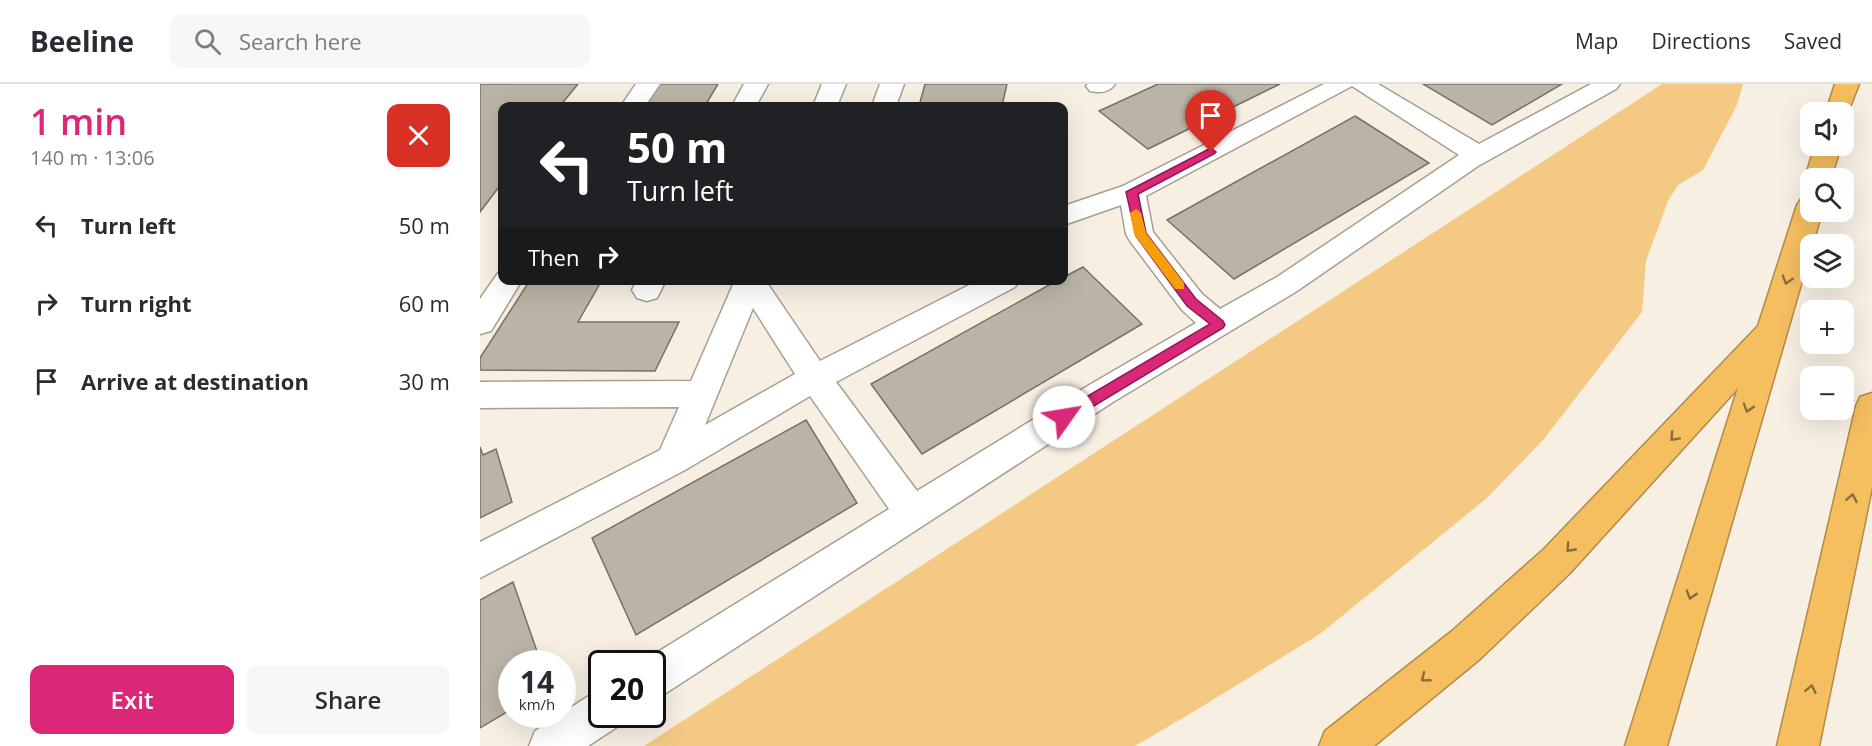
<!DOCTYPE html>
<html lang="en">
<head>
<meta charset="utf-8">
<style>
	body { margin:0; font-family:"Open Sans",sans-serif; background:#f7f7f7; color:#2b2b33; height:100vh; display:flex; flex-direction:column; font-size:22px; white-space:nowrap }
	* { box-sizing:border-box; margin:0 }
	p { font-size:20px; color:#7c7c81 }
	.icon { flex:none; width:33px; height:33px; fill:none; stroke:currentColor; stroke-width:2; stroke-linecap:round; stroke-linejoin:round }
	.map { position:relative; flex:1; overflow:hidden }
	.side { display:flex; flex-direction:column; background:#fff; width:480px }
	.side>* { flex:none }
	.guide { position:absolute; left:18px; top:18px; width:570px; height:183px; border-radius:12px; box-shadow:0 6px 24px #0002; background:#202124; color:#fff; overflow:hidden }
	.tools { position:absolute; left:1320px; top:18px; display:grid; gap:12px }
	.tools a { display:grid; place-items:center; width:54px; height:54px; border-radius:12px; background:#fff; box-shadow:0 6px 24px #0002; font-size:30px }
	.speed { position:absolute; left:18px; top:566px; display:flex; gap:12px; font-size:30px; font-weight:700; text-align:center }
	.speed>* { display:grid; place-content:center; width:78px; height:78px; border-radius:50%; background:#fff; box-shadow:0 6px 24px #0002; line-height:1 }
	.speed small { font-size:15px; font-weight:400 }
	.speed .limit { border:3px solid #111; border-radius:9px; background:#fff; color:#111 }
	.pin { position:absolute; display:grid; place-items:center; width:51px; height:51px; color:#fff; margin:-62px -26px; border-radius:50% 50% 50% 0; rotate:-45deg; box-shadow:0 0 6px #0007 }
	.pin .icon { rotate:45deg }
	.me { position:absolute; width:66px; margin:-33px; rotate:58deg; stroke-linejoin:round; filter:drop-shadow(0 0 4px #0008) }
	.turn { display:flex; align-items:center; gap:21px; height:126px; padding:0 30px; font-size:27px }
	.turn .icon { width:78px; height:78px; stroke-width:2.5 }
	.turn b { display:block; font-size:42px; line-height:51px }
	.then { display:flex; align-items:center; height:57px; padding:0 30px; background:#0003; gap:12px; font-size:22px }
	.round { display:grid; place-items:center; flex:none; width:63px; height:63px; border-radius:12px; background:#f7f7f7 }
	.overview { display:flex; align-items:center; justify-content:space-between; height:102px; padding:0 30px }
	h1 { font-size:36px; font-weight:600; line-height:45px; color:#db2777 }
	.action { display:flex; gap:12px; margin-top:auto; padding:12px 30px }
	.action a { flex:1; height:69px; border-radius:12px; background:#db2777; color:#fff; font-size:24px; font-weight:600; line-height:69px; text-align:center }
	.action a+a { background:#f7f7f7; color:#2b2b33 }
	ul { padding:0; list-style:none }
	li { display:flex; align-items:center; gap:18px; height:78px; padding:0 30px }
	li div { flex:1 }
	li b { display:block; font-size:22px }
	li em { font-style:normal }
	header { display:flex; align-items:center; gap:36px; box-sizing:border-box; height:84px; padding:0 30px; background:#fff; border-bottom:2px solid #e1e1e2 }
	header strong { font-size:28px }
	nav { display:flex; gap:33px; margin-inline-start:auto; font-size:21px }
	.search { width:420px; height:54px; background:#f7f7f7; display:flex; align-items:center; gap:15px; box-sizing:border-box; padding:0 21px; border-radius:12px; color:#7c7c81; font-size:22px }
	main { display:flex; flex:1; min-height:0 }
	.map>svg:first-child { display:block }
	.green { fill:#f3c983 }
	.building { fill:#bab3a6; stroke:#787065; stroke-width:1.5 }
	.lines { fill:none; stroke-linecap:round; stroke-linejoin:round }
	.minor-casing { stroke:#a69f93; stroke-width:3 }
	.highway-casing { stroke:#b08b4b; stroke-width:3 }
	.minor { fill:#fff; fill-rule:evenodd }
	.highway { fill:#f5be5f; fill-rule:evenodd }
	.oneway { stroke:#886e40 }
	.route { fill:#db2777; stroke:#8e194d; stroke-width:1.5 }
	.slow { fill:#f59e0b }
</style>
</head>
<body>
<header>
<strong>Beeline</strong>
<div class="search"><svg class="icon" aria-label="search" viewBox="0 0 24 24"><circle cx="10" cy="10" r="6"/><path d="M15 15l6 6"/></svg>Search here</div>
<nav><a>Map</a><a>Directions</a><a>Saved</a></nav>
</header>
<main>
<section class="side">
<div class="overview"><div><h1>1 min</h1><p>140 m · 13:06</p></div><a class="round" style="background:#d93025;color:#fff"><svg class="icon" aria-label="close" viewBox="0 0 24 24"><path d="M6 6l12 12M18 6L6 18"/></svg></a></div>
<ul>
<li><svg class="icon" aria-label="left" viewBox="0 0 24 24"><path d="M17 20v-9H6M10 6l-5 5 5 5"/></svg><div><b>Turn left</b></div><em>50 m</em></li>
<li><svg class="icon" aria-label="right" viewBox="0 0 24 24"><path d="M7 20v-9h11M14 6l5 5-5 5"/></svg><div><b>Turn right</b></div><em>60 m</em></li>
<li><svg class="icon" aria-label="arrive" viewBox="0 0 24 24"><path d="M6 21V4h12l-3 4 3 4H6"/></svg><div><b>Arrive at destination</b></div><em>30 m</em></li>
</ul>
<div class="action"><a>Exit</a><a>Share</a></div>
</section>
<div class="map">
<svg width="1392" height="662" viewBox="0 0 1392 662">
	<rect width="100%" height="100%" fill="#f8efe3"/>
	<polygon class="green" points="1182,0 1263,0 1257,21 1223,86 1198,101 1188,117 1166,177 1162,228 1064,355 1007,414 840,550 713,628 655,662 164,662"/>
	<g class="building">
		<polygon points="0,0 98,0 80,22 22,22 22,99 0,128"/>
		<polygon points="177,0 238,0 225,22 162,22"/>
		<polygon points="445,0 527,0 522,22 439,22"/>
		<polygon points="678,0 800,0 668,65 619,27"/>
		<polygon points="943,0 1082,0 1012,41"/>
		<polygon points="875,32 949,79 754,195 687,136"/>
		<polygon points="603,183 662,240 442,370 391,300 578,196 584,196 584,193"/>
		<polygon points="50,196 122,196 98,238 199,238 175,287 0,286 0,274"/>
		<polygon points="326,336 377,419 156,551 112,454"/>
		<polygon points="0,363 3,371 16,365 32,418 0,434"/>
		<polygon points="33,498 61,579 32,579 32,625 0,644 0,516"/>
	</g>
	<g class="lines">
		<defs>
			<g id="minor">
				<polygon points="156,0 180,0 165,22 141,22"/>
				<polygon points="264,0 288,0 276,22 252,22"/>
				<polygon points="342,0 366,0 357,22 333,22"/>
				<polygon points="400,0 424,0 416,22 392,22"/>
				<path d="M608,0H635C629,9 619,9 610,7L606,2Z"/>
				<path d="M844,0H898L999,60L1111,0H1140L1136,5L998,82L817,207L633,318L186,609L172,615V579H160L409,425L330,312L205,386L0,494V458L180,366L199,323L0,324V298L211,297L255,196H285L340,277L499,196H539L535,203L356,298L437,407L611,300L716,239L702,226L650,157L646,150L641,121L584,141V122L643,102ZM872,2L979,71L797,193L740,225L722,210L673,148L666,112ZM273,224L315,290L225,341Z"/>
				<polygon points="22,187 22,196 42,196 11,247 0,250 0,215 18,189"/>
				<polygon points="157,196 186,196 177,214 167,217 157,214 152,206"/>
				<polygon points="122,607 122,630 142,630 137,643 108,662 49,662 55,647 107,613"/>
			</g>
			<g id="highway">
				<polygon points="1355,0 1379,0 1366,33 1364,34 1364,28 1346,28"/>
				<polygon points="1335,62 1361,62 1351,94 1330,94 1330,100 1325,94"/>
				<polygon points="1330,112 1330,128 1342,128 1187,662 1145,662 1258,304 1090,489 1000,575 894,662 839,662 845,647 972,547 1064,465 1278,242 1317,121 1321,115"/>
				<polygon points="1392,309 1392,403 1339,662 1297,662 1376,322 1380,313"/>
			</g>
		</defs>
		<use href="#minor" class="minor-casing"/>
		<use href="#highway" class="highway-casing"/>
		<use href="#minor" class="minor"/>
		<use href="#highway" class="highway"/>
	</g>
	<defs><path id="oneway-chevron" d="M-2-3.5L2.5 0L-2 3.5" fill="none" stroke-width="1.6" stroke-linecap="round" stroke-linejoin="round" transform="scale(1.5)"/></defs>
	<g class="oneway">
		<use href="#oneway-chevron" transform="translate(1307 196) rotate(107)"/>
		<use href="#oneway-chevron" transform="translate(1268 324) rotate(107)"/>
		<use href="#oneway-chevron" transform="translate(1194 353) rotate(133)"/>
		<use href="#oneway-chevron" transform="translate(1372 414) rotate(-78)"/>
		<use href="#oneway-chevron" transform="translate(1090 464) rotate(134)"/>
		<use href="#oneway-chevron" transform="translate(1211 511) rotate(107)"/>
		<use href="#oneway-chevron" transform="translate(945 594) rotate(141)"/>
		<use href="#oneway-chevron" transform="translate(1331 605) rotate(-78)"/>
	</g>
	<polygon class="route" points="731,64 736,68 734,70 658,110 666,149 716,215 743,237 745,241 743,244 589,337 579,337 577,333 579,329 730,240 707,222 656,152 646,108"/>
	<polygon class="slow" points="656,125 661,129 666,149 704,199 704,205 695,205 654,150 650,129"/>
</svg>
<div class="tools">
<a><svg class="icon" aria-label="sound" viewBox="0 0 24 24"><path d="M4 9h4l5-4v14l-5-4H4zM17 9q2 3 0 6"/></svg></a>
<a><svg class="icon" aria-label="search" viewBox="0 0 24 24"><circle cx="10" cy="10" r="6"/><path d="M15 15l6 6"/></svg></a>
<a><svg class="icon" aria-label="layers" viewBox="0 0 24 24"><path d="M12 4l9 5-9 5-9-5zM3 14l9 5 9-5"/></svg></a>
<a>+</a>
<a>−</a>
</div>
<div class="speed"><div>14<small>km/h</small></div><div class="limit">20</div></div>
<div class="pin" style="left:731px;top:68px;background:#d93025"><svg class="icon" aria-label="arrive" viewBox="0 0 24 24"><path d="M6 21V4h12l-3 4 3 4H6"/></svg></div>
<svg class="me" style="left:584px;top:333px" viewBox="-20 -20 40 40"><circle r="19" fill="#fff"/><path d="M0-13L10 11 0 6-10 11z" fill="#db2777"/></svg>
<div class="guide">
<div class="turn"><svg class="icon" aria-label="left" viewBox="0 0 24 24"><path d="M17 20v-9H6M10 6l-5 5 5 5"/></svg><div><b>50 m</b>Turn left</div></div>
<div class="then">Then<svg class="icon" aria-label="right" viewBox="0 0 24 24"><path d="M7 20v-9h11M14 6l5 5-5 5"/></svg></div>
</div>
</div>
</main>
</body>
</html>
